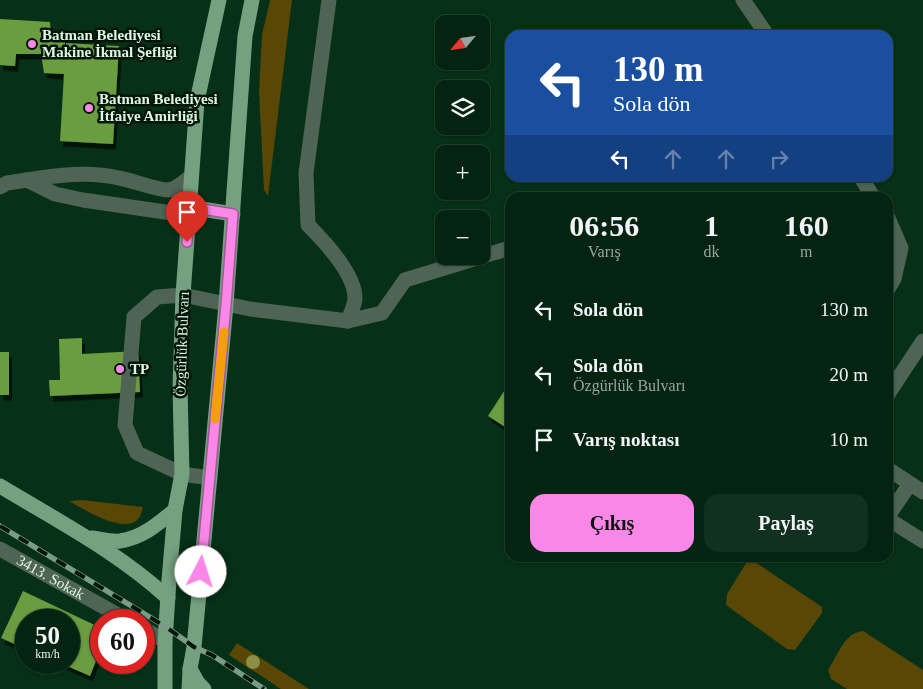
<!DOCTYPE html>
<html lang="tr">
<head>
<meta charset="utf-8">
<style>
	body { margin:0; font-family:Georgia,serif; background:#12301f; color:#f1f3f6; height:100vh; display:flex; flex-direction:column; font-size:19px; white-space:nowrap }
	* { box-sizing:border-box; margin:0 }
	p { font-size:16px; color:#97a49f }
	.icon { flex:none; width:28px; height:28px; fill:none; stroke:currentColor; stroke-width:2; stroke-linecap:round; stroke-linejoin:round }
	.map { position:relative; flex:1; overflow:hidden }
	.sheet { position:absolute; left:505px; top:192px; width:388px; height:370px; display:flex; flex-direction:column; background:#042411; border-radius:15px; box-shadow:0 1px 4px #0004,0 0 0 1px #254131 }
	.sheet>* { flex:none }
	.banner { position:absolute; left:505px; top:30px; width:388px; height:152px; border-radius:15px; box-shadow:0 1px 4px #0004,0 0 0 1px #254131; background:#1a4fa0; color:#fff; overflow:hidden }
	.needle { width:32px; rotate:241deg }
	.tools { position:absolute; left:435px; top:15px; display:grid; gap:10px }
	.tools a { display:grid; place-items:center; width:55px; height:55px; border-radius:10px; background:#042411; box-shadow:0 1px 4px #0004,0 0 0 1px #254131; font-size:25px }
	.speed { position:absolute; left:15px; top:609px; display:flex; gap:10px; font-size:25px; font-weight:700; text-align:center }
	.speed>* { display:grid; place-content:center; width:65px; height:65px; border-radius:50%; background:#042411; box-shadow:0 1px 4px #0004,0 0 0 1px #254131; line-height:1 }
	.speed small { font-size:12px; font-weight:400 }
	.speed .limit { border:8px solid #d22; background:#fff; color:#111 }
	.pin { position:absolute; display:grid; place-items:center; width:42px; height:42px; color:#fff; margin:-51px -21px; border-radius:50% 50% 50% 0; rotate:-45deg; box-shadow:0 0 5px #0007 }
	.pin .icon { rotate:45deg }
	.me { position:absolute; width:55px; margin:-28px; rotate:5deg; stroke-linejoin:round; filter:drop-shadow(0 0 4px #0008) }
	.turn { display:flex; align-items:center; gap:18px; height:105px; padding:0 25px; font-size:22px }
	.turn .icon { width:65px; height:65px; stroke-width:2.5 }
	.turn b { display:block; font-size:35px; line-height:42px }
	.lanes { display:flex; align-items:center; height:48px; padding:0 25px; background:#0003; justify-content:center; gap:25px; direction:ltr }
	.lanes .off { opacity:.35 }
	.eta { display:flex; justify-content:space-evenly; align-items:center; height:85px; text-align:center }
	.eta b { font-size:30px; font-weight:800; line-height:35px }
	.primary-button { display:flex; gap:10px; margin-top:auto; padding:10px 25px }
	.primary-button a { flex:1; height:58px; border-radius:15px; background:#f987e8; color:#111; font-size:20px; font-weight:800; line-height:58px; text-align:center }
	.primary-button a+a { background:#12301f; color:#f1f3f6 }
	ul { padding:0; list-style:none }
	li { display:flex; align-items:center; gap:15px; height:65px; padding:0 25px }
	li div { flex:1 }
	li b { display:block; font-size:19px }
	li em { font-style:normal }
	.map>svg:first-child { display:block }
	.green { fill:#584705 }
	.building { fill:#6a9c3f; filter:url(#shadow) }
	.lines { fill:none; stroke-linecap:round; stroke-linejoin:round }
	.minor { stroke:#4f6455; stroke-width:15 }
	.major { stroke:#74a180; stroke-width:15 }
	.rail-casing { stroke:#7a9c85; stroke-width:5.5 }
	.rail { stroke:#021508; stroke-width:4; stroke-dasharray:11; stroke-linecap:butt }
	.tree { fill:#8d8e47 }
	.route-casing { stroke:#a25897; stroke-width:12 }
	.route { stroke:#f987e8; stroke-width:9 }
	.slow { stroke:#f59e0b; stroke-width:9 }
	.poi-dot { fill:#f987e8; stroke:#021508; stroke-width:2 }
	.labels { text-anchor:middle; stroke-width:5; stroke-linejoin:round; paint-order:stroke }
	.poi-label { font-size:15px; font-weight:bold; fill:#dcf8e3; stroke:#021508; text-anchor:start }
	.street-label { font-size:15px; fill:#dcf8e3; stroke:#021508 }
</style>
</head>
<body>
<div class="map">
<svg width="923" height="689" viewBox="0 0 923 689">
	<defs>
		<filter id="shadow"><feDropShadow dx="3" dy="5.5" stdDeviation="0" flood-color="#0009"/></filter>
	</defs>
	<rect width="100%" height="100%" fill="#063017"/>
	<g class="green">
		<polygon points="270,0 292,0 268,196 264,190 259,92 262,35"/>
		<path d="M82,500L143,507C142,510 141,516 139,518C126,536 83,509 69,501Z"/>
		<polygon points="748,560 758,564 822,607 822,613 795,650 787,649 726,605 727,594"/>
		<path d="M863,631L923,670V689H847L831,679L828,670C838,655 844,633 863,631Z"/>
		<polygon points="237,643 309,689 281,689 229,655"/>
	</g>
	<g class="building">
		<polygon points="0,19 50,22 51,35 65,33 65,55 66,43 119,46 113,144 60,141 64,74 44,73 41,54 16,54 15,66 0,65"/>
		<polygon points="82,338 82,354 138,351 140,392 50,396 49,380 60,380 59,339"/>
		<rect x="0" y="352" width="9" height="43"/>
		<polygon points="510,382 510,430 488,416"/>
		<polygon points="23,591 101,628 101,648 90,676 58,662 69,662 69,620 26,620 26,649 1,638"/>
	</g>
	<g class="lines">
		<g class="minor">
			<path d="M329,0L306,173L308,225C325,242 355,274 355,298C355,305 350,314 348,321"/>
			<polyline points="743,0 767,35"/>
			<polyline points="861,178 874,198"/>
			<polyline points="0,187 7,183 27,180"/>
			<polyline points="888,218 901,248 894,279 888,289"/>
			<path d="M188,225L172,213L83,200L55,194L27,180C57,175 89,171 119,178C130,180 159,190 168,190C177,189 185,181 191,176"/>
			<polyline points="888,394 923,341"/>
			<polyline points="888,469 923,492"/>
			<polyline points="210,478 182,474 137,453 125,425 134,317 157,297 183,295 250,309 348,321 382,313 405,280 510,248"/>
			<polyline points="888,516 910,484"/>
			<polyline points="888,519 923,541"/>
			<path id="s1" d="M0,549L127,620"/>
			<polyline points="144,629 165,641"/>
		</g>
		<g class="major">
			<polyline points="189,207 233,214"/>
			<path d="M0,486C58,521 118,552 168,598"/>
			<path d="M92,538C101,539 111,542 120,541C142,538 158,524 175,510"/>
			<polyline points="190,669 198,683 204,689"/>
			<polyline points="165,689 165,641 169,580 175,510 182,474 180,387 183,295 197,101 219,0"/>
			<polyline points="189,689 190,669 194,647 226,305 245,36 252,0"/>
		</g>
		<defs>
			<polyline id="rail" points="0,526 166,627 194,647 212,655 264,689"/>
		</defs>
		<use href="#rail" class="rail-casing"/>
		<use href="#rail" class="rail"/>
	</g>
	<circle class="tree" cx="253" cy="662" r="7"/>
	<g class="lines">
		<defs>
			<polyline id="route" points="187,242 189,207 233,214 226,305 201,572"/>
		</defs>
		<use href="#route" class="route-casing"/>
		<use href="#route" class="route"/>
		<polyline class="slow" points="215,419 224,332"/>
	</g>
	<g class="poi-dot">
		<circle cx="32" cy="44" r="5"/>
		<circle cx="89" cy="108" r="5"/>
		<circle cx="120" cy="369" r="5"/>
	</g>
	<g class="labels">
		<g class="poi-label">
			<text x="42" y="40">Batman Belediyesi<tspan x="42" dy="17">Makine İkmal Şefliği</tspan></text>
			<text x="99" y="104">Batman Belediyesi<tspan x="99" dy="17">İtfaiye Amirliği</tspan></text>
			<text x="130" y="374">TP</text>
		</g>
		<g class="street-label">
			<text transform="translate(182 344) rotate(-88)" y="5">Özgürlük Bulvarı</text>
			<text dy="5" stroke="none"><textPath href="#s1" startOffset="58">3413. Sokak</textPath></text>
		</g>
	</g>
</svg>
<div class="tools">
<a><svg class="needle" viewBox="-14 -14 28 28"><path d="M0-13l5 13h-10z" fill="#e53935"/><path d="M0 13l5-13h-10z" fill="#97a49f"/></svg></a>
<a><svg class="icon" aria-label="layers" viewBox="0 0 24 24"><path d="M12 4l9 5-9 5-9-5zM3 14l9 5 9-5"/></svg></a>
<a>+</a>
<a>−</a>
</div>
<div class="speed"><div>50<small>km/h</small></div><div class="limit">60</div></div>
<div class="pin" style="left:187px;top:242px;background:#d93025"><svg class="icon" aria-label="arrive" viewBox="0 0 24 24"><path d="M6 21V4h12l-3 4 3 4H6"/></svg></div>
<svg class="me" style="left:201px;top:572px" viewBox="-20 -20 40 40"><circle r="19" fill="#fff"/><path d="M0-13L10 11 0 6-10 11z" fill="#f987e8"/></svg>
<div class="banner">
<div class="turn"><svg class="icon" aria-label="left" viewBox="0 0 24 24"><path d="M17 20v-9H6M10 6l-5 5 5 5"/></svg><div><b>130 m</b>Sola dön</div></div>
<div class="lanes"><svg class="icon" aria-label="left" viewBox="0 0 24 24"><path d="M17 20v-9H6M10 6l-5 5 5 5"/></svg><svg class="icon off" aria-label="ahead" viewBox="0 0 24 24"><path d="M12 20V5M6 11l6-6 6 6"/></svg><svg class="icon off" aria-label="ahead" viewBox="0 0 24 24"><path d="M12 20V5M6 11l6-6 6 6"/></svg><svg class="icon off" aria-label="right" viewBox="0 0 24 24"><path d="M7 20v-9h11M14 6l5 5-5 5"/></svg></div>
</div>
<section class="sheet">
<div class="eta">
<div><b>06:56</b><p>Varış</p></div>
<div><b>1</b><p>dk</p></div>
<div><b>160</b><p>m</p></div>
</div>
<ul>
<li><svg class="icon" aria-label="left" viewBox="0 0 24 24"><path d="M17 20v-9H6M10 6l-5 5 5 5"/></svg><div><b>Sola dön</b></div><em>130 m</em></li>
<li><svg class="icon" aria-label="left" viewBox="0 0 24 24"><path d="M17 20v-9H6M10 6l-5 5 5 5"/></svg><div><b>Sola dön</b><p>Özgürlük Bulvarı</p></div><em>20 m</em></li>
<li><svg class="icon" aria-label="arrive" viewBox="0 0 24 24"><path d="M6 21V4h12l-3 4 3 4H6"/></svg><div><b>Varış noktası</b></div><em>10 m</em></li>
</ul>
<div class="primary-button"><a>Çıkış</a><a>Paylaş</a></div>
</section>
</div>
</body>
</html>
